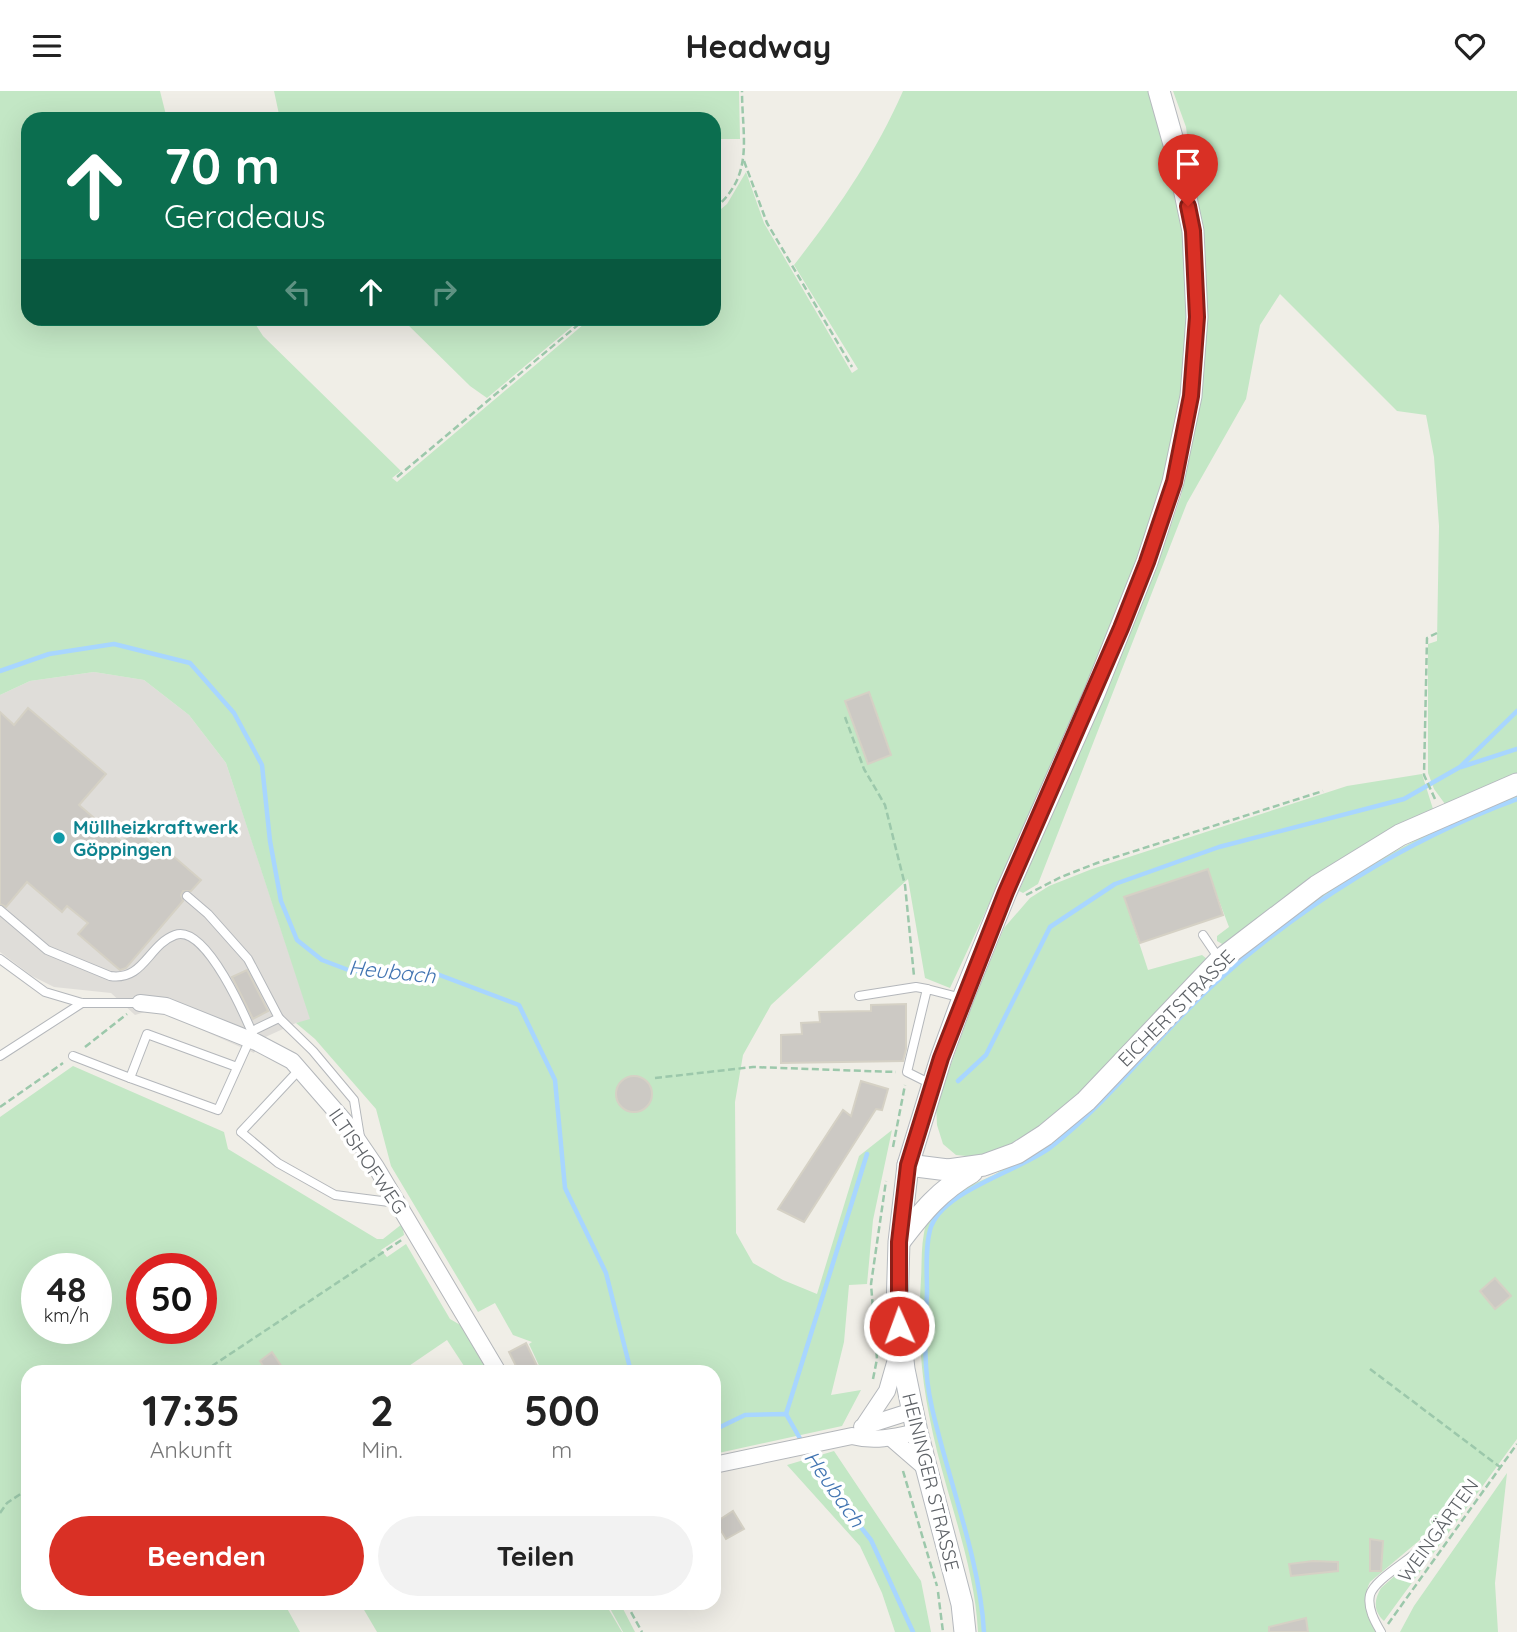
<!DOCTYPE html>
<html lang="de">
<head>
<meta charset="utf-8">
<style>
	body { margin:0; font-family:Quicksand,sans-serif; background:#f2f2f2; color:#222; height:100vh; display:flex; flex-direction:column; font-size:26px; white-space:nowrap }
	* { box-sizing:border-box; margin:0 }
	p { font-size:23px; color:#767676 }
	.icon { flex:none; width:38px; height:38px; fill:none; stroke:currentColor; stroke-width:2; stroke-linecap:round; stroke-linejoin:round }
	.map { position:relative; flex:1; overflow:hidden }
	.details { position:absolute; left:21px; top:1274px; width:700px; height:245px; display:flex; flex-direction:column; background:#fff; border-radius:21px; box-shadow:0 7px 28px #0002 }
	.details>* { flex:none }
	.guide { position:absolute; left:21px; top:21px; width:700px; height:214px; border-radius:21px; box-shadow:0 7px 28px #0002; background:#0b6e4f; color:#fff; overflow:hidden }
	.speed { position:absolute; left:21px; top:1162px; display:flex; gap:14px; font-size:35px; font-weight:700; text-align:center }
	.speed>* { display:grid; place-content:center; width:91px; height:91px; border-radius:50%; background:#fff; box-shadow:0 7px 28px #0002; line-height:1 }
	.speed small { font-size:18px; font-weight:400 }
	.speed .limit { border:10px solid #d22; background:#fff; color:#111 }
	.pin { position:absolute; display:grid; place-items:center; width:60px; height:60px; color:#fff; margin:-72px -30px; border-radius:50% 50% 50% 0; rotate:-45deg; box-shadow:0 0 7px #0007 }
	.pin .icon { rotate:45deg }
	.me { position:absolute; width:77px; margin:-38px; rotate:358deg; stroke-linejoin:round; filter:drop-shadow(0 0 5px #0008) }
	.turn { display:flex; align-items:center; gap:24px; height:147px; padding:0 28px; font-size:32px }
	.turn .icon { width:91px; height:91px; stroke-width:2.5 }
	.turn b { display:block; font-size:49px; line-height:60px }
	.lanes { display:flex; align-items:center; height:66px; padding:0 28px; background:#0003; justify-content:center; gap:35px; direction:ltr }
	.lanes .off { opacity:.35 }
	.eta { display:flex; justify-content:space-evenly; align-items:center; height:119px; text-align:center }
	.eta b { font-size:42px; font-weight:800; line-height:49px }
	.primary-button { display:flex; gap:14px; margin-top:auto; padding:14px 28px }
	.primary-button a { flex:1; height:80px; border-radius:42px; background:#d93025; color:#fff; font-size:28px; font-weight:800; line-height:80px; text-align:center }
	.primary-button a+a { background:#f2f2f2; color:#222 }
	header { display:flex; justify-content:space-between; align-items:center; height:91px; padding:0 28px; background:#fff; font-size:32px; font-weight:800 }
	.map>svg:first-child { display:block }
	.industrial { fill:#dfddd9 }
	.green { fill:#c3e7c5; fill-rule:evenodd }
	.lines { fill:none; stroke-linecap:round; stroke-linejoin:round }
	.stream { stroke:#a8d6ff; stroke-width:4.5 }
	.building { fill:#ccc9c4; stroke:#d5d1c5; stroke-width:2 }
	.lane-casing { stroke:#b4b7bb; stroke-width:10 }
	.street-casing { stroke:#b4b7bb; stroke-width:18 }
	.secondary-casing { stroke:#b5b9be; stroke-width:23 }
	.path { stroke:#9cc8ab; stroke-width:2.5; stroke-dasharray:7 3.5; stroke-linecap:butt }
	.lane { stroke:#fff; stroke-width:8 }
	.street { stroke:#fff; stroke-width:16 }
	.secondary { stroke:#fff; stroke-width:21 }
	.route-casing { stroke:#8d1f18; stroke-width:18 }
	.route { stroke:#d93025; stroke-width:12 }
	.culture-dot { fill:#0f9aa8; stroke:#fff; stroke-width:2.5 }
	.labels { text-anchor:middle; stroke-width:7; stroke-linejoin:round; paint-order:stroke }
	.culture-label { font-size:19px; font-weight:bold; fill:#0d838f; stroke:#fff; text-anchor:start }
	.street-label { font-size:19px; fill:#5e6267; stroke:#fff }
	.water-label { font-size:21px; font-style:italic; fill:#4275b2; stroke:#fff }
</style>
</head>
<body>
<header><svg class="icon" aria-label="menu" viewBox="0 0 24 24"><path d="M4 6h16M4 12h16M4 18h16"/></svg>Headway<svg class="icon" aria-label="heart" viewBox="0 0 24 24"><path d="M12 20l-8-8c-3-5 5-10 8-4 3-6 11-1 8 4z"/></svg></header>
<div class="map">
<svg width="1517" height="1541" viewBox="0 0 1517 1541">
	<rect width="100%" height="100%" fill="#f0eee7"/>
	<polygon class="industrial" points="94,581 144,589 189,624 226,672 311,929 296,932 259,949 254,962 161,921 148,920 135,924 111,902 54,896 32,885 0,861 0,604 30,590"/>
	<g class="green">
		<path d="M0,0H160L167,28H28V228H252L263,245L401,380L392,387L397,391L590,228H714V124L727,113L746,81L764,132L852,282L858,278L794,174C837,119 875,64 903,0H1152L1171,72L1184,143L1188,212L1178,334L1139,472L1042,699L950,897L925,887L908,788L771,914L743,964L735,1011L736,1142L753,1172L783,1189L817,1203L859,1065L892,1039L873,1129L867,1193L849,1194L844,1251L831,1304L861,1299L842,1335L714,1363V1281H542L529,1253L532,1251L513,1244L495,1212L478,1221L391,1075L376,1018L315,948L296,932L310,928L226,672L189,624L144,589L94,581L30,590L0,604Z"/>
		<polygon points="274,0 739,0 740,48 714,48 714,28 280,28"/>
		<polygon points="1173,0 1517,0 1517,685 1445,713 1434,698 1428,682 1428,553 1437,550 1439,435 1434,366 1426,324 1397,320 1280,203 1260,234 1246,308 1187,412 1038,793 1023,802 1019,800 1125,554 1158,472 1181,405 1203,286 1199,139 1186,36"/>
		<polygon points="402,228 581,228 487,307 470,295"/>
		<polygon points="1422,683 1433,718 1409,730 1224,854 1217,850 1217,845 1229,836 1207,778 1124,806 1148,879 1202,864 1207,868 1206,874 1079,1005 1024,1050 976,1066 956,1064 943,1053 937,1034 936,1015 976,904 1004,837 1030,807 1049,795 1092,778 1347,695"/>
		<path d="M1517,702V1348L1384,1530C1373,1520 1374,1509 1381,1497L1442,1443L1465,1412L1453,1407L1421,1448L1370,1491C1361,1508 1371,1524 1377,1541H978C975,1480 952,1420 937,1360C922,1298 917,1253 921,1188C922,1173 921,1157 924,1142C933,1098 982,1096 1011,1073C1030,1057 1048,1039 1067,1022C1134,961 1199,896 1270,841C1347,781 1428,741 1517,702Z"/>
		<path d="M73,975L224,1041L228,1058L377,1148H383L402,1133L404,1144L381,1159L387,1166L406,1153L450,1228L462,1235L489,1281H468L447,1249L400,1281H28V1512H284L300,1541H0V1026ZM37,1178H96V1237H37ZM142,1178H201V1237H142Z"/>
		<polygon points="834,1360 921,1490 931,1541 895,1541 882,1502 860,1455 787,1374"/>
		<polygon points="1507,1382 1495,1492 1498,1541 1400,1541 1414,1515"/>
		<polygon points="360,1512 605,1512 622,1541 377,1541"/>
		<polygon points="607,1512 620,1512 635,1541 623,1541"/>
	</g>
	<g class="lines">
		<g class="stream">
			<polyline points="0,580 49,563 114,553 190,572 234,622 262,674 270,750 281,810 297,849 322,869 351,880 429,880 519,914 555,989 565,1097 606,1182 631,1281"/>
			<polyline points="1461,676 1517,658"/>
			<polyline points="958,990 986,964 1050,836 1115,793 1219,756 1404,708 1460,676 1517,620"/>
			<polyline points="786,1323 867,1063"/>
			<polyline points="714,1339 745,1324 786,1323 802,1351"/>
			<polyline points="806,1359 823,1388 871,1449 913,1541"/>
			<path d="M984,1541C980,1469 948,1388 932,1317C923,1279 925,1241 927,1202C927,1182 925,1158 930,1139C940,1100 1020,1080 1051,1056C1112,1008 1157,945 1214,893C1302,814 1406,749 1517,708"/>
		</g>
	</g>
	<g class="building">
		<polygon points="869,601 891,664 868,673 845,610"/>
		<polygon points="28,617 106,683 79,714 122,751 134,737 154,754 157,751 201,789 191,800 183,800 181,804 183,810 126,877 120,879 78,843 88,832 67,815 62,821 27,791 6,816 0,813 0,621 14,634"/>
		<polygon points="1208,778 1223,824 1140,852 1124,806"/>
		<polygon points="247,879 268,920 253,928 232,886"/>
		<polygon points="906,913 906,958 903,970 781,972 781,944 802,943 801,932 820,931 819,921 871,920 871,914"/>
		<circle cx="634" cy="1003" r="18"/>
		<polygon points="861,990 888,998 882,1019 876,1018 804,1131 778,1118 843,1019 851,1025"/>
		<polygon points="1495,1187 1511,1205 1495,1218 1480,1200"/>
		<polygon points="526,1252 540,1281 519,1281 509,1261"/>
		<polygon points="272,1261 282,1276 275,1281 267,1281 260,1270"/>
		<polygon points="733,1420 744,1438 726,1448 716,1431"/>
		<polygon points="1370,1448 1383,1450 1381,1480 1370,1480"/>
		<polygon points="1313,1470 1338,1471 1338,1480 1291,1485 1289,1473"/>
		<polygon points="1306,1527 1308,1541 1269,1541 1269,1536"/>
	</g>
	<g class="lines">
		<defs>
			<g id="lane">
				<polyline points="187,805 208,823 248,868 279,927"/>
				<path d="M0,819L47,859L110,885C144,890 148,854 175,844C206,832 247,929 256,951"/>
				<polyline points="1203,844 1220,869"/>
				<polyline points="0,868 45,901 82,912 140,912"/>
				<polyline points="859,905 916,896 927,898"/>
				<polyline points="252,940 279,927 313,960 354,1009 360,1046"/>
				<polyline points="0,965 82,912"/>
				<polyline points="73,965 130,987"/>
				<polyline points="237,976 147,943 130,987 218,1019 250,948"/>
				<polyline points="299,979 241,1041 278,1072 335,1104 397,1112"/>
				<polyline points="931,993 907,981 927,898 962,907"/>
				<path d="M1381,1541C1375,1531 1367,1517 1370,1504C1374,1489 1407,1471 1419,1459C1433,1445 1443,1432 1452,1414"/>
			</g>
			<g id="street">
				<polyline points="140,912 166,915 256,951 292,970 346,1032 376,1076 498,1281"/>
				<polyline points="865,1333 887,1300 899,1258"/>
				<polyline points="862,1336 912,1320"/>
				<polyline points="891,1347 928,1379"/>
				<path d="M714,1374L852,1345C875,1351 895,1346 917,1341"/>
			</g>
			<g id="secondary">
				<polyline points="908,1074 948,1079 984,1074 1017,1062 1045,1044 1086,1010 1220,869 1317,795 1400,744 1517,693"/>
				<path d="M900,1150C922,1121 940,1099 972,1081"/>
				<polyline points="965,1541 962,1513 917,1341 904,1278 897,1218 899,1151 908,1074 941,967 963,907 1006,801 1094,603 1147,471 1173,391 1191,305 1197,226 1193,140 1177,64 1159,0"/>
			</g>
		</defs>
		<use href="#lane" class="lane-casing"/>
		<use href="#street" class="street-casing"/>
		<use href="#secondary" class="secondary-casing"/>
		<g class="path">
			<polyline points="744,70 767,132 852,276"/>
			<path d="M714,118C755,84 742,47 742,0"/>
			<polyline points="397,386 585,228"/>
			<polyline points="845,626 864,678 885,714 905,794 914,885"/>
			<polyline points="1435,708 1424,684 1427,547 1437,542"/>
			<polyline points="1026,804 1061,786 1097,772 1323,700"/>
			<polyline points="85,956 127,923"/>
			<polyline points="655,987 753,976 896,981"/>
			<polyline points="0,1016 63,972"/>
			<polyline points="893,1056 905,994"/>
			<polyline points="1370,1278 1500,1376"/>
			<polyline points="203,1281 403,1148"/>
			<polyline points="873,1288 877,1268 871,1193 886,1090"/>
			<polyline points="903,1380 937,1495"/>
			<polyline points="0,1422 7,1412 28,1398"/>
			<polyline points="938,1501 943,1541"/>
			<polyline points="626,1512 642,1541"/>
			<polyline points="1388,1533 1517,1353"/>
		</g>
		<use href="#lane" class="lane"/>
		<use href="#street" class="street"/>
		<use href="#secondary" class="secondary"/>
	</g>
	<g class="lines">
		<defs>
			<polyline id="route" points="899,1235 899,1151 908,1074 941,967 1006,801 1121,537 1147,471 1174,391 1191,305 1197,226 1193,140 1188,115"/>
		</defs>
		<use href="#route" class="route-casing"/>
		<use href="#route" class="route"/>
	</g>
	<circle class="culture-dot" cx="59" cy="747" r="7"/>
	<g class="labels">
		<g class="culture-label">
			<text x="73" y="743">Müllheizkraftwerk<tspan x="73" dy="22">Göppingen</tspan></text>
		</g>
		<g class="street-label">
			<text transform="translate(1176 917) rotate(-45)" y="7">EICHERTSTRASSE</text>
			<text transform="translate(368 1070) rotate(56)" y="7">ILTISHOFWEG</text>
			<text transform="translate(931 1391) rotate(76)" y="7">HEININGER STRASSE</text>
			<text transform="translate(1438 1439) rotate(-54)" y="7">WEINGÄRTEN</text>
		</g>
		<g class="water-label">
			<text transform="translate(392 881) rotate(6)" y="7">Heubach</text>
			<text transform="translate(834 1398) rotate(55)" y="7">Heubach</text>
		</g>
	</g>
</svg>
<div class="speed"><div>48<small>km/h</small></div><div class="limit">50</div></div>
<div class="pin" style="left:1188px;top:115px;background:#d93025"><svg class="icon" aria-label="arrive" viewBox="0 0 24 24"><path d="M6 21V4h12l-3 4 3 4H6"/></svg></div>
<svg class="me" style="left:899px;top:1235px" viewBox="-20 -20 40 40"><circle r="17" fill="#d93025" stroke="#fff" stroke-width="3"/><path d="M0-11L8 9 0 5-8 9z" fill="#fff"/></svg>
<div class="guide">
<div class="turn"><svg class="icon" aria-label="ahead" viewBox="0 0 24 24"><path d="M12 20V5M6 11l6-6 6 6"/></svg><div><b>70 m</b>Geradeaus</div></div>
<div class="lanes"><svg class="icon off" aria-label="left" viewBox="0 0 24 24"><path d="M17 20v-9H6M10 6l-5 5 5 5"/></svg><svg class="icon" aria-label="ahead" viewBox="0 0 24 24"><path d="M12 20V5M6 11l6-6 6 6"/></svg><svg class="icon off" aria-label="right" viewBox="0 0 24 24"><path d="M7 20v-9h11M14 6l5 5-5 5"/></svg></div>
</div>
<section class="details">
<div class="eta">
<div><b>17:35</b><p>Ankunft</p></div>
<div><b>2</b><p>Min.</p></div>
<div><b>500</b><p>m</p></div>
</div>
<div class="primary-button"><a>Beenden</a><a>Teilen</a></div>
</section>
</div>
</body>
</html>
